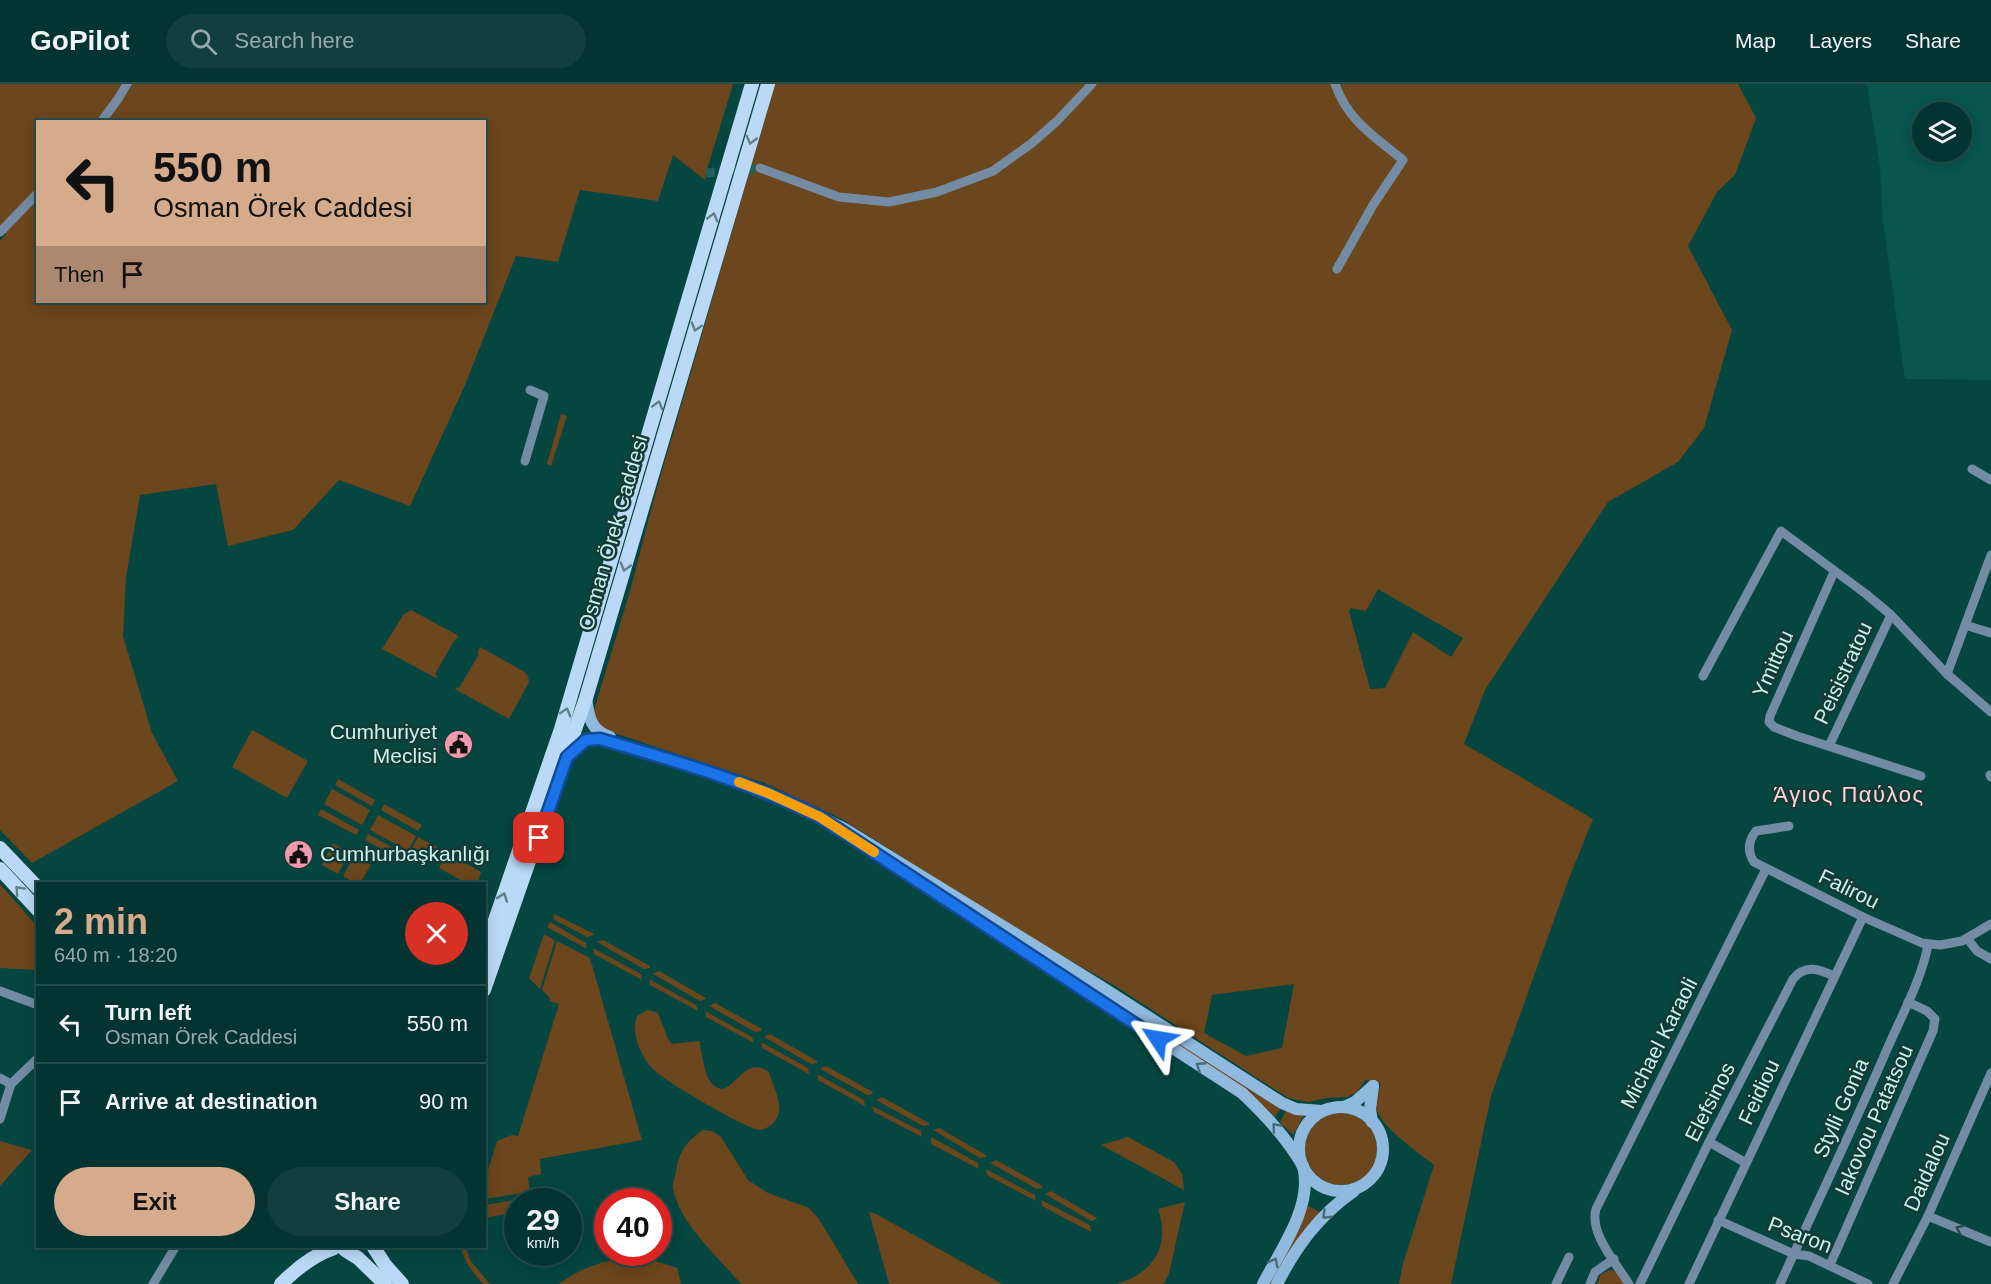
<!DOCTYPE html>
<html lang="en">
<head>
<meta charset="utf-8">
<style>
	body { margin:0; font-family:Helvetica,sans-serif; background:#123f3d; color:#f1f3f6; height:100vh; display:flex; flex-direction:column; font-size:22px; white-space:nowrap }
	* { box-sizing:border-box; margin:0 }
	p { font-size:20px; color:#97aaab }
	.icon { flex:none; width:33px; height:33px; fill:none; stroke:currentColor; stroke-width:2; stroke-linecap:round; stroke-linejoin:round }
	.map { position:relative; flex:1; overflow:hidden }
	.details { position:absolute; left:36px; top:798px; width:450px; height:366px; display:flex; flex-direction:column; background:#043431; border-radius:0px; box-shadow:0 3px 15px #0003,0 0 0 2px #254f4d }
	.details>* { flex:none }
	.hud { position:absolute; left:36px; top:36px; width:450px; height:183px; border-radius:0px; box-shadow:0 3px 15px #0003,0 0 0 2px #254f4d; background:#d6ab8b; color:#111; overflow:hidden }
	.buttons { position:absolute; left:1912px; top:18px; display:grid; gap:12px }
	.buttons a { display:grid; place-items:center; width:60px; height:60px; border-radius:50%; background:#043431; box-shadow:0 3px 15px #0003,0 0 0 2px #254f4d; font-size:30px }
	.speed { position:absolute; left:504px; top:1104px; display:flex; gap:12px; font-size:30px; font-weight:700; text-align:center }
	.speed>* { display:grid; place-content:center; width:78px; height:78px; border-radius:50%; background:#043431; box-shadow:0 3px 15px #0003,0 0 0 2px #254f4d; line-height:1 }
	.speed small { font-size:15px; font-weight:400 }
	.speed .limit { border:9px solid #d22; background:#fff; color:#111 }
	.pin { position:absolute; display:grid; place-items:center; width:51px; height:51px; color:#fff; margin:-26px; border-radius:12px; box-shadow:0 3px 9px #0006 }
	.me { position:absolute; width:66px; margin:-33px; rotate:303deg; stroke-linejoin:round; filter:drop-shadow(0 0 4px #0008) }
	.turn { display:flex; align-items:center; gap:21px; height:126px; padding:0 18px; font-size:27px }
	.turn .icon { width:78px; height:78px; stroke-width:2.5 }
	.turn b { display:block; font-size:42px; line-height:51px }
	.then { display:flex; align-items:center; height:57px; padding:0 18px; background:#0003; gap:12px; font-size:22px }
	.round { display:grid; place-items:center; flex:none; width:63px; height:63px; border-radius:32px; background:#123f3d }
	.head { display:flex; align-items:center; justify-content:space-between; height:102px; padding:0 18px }
	h1 { font-size:36px; font-weight:600; line-height:45px; color:#d6ab8b }
	.cta { display:flex; gap:12px; margin-top:auto; padding:12px 18px }
	.cta a { flex:1; height:69px; border-radius:36px; background:#d6ab8b; color:#111; font-size:24px; font-weight:600; line-height:69px; text-align:center }
	.cta a+a { background:#123f3d; color:#f1f3f6 }
	ul { padding:0; list-style:none }
	li { display:flex; align-items:center; gap:18px; height:78px; padding:0 18px; border-top:2px solid #254f4d }
	li div { flex:1 }
	li b { display:block; font-size:22px }
	li em { font-style:normal }
	header { display:flex; align-items:center; gap:36px; box-sizing:border-box; height:84px; padding:0 30px; background:#043431; border-bottom:2px solid #254f4d }
	header strong { font-size:28px }
	nav { display:flex; gap:33px; margin-inline-start:auto; font-size:21px }
	.search { width:420px; height:54px; background:#123f3d; display:flex; align-items:center; gap:15px; box-sizing:border-box; padding:0 21px; border-radius:33px; color:#97aaab; font-size:22px }
	.map>svg:first-child { display:block }
	.built { fill:#09554f; fill-rule:evenodd }
	.green { fill:#6c461c; fill-rule:evenodd }
	.lines { fill:none; stroke-linecap:round; stroke-linejoin:round }
	.street-tunnel { stroke:#22605b; stroke-width:9; stroke-dasharray:9 4.5; stroke-linecap:butt }
	.street { stroke:#738ca3; stroke-width:9 }
	.secondary { stroke:#90b9de; stroke-width:12 }
	.primary { stroke:#bad9f6; stroke-width:14 }
	.oneway { stroke:#60818c }
	.oneway2 { stroke:#476c79 }
	.oneway3 { stroke:#294a4b }
	.route-casing { stroke:#114b97; stroke-width:15 }
	.route { stroke:#1a73e8; stroke-width:10 }
	.slow { stroke:#f59e0b; stroke-width:10 }
	.labels { text-anchor:middle; stroke-width:5; stroke-linejoin:round; paint-order:stroke }
	.street-label { font-size:21px; fill:#c4f4ee; stroke:#173935 }
	.poi-label { font-size:21px; fill:#c4f4ee; stroke:#173935; text-anchor:end }
	.neighbourhood-label { font-size:22px; letter-spacing:1.5px; fill:#f8d5db; stroke:#173935 }
</style>
</head>
<body>
<header>
<strong>GoPilot</strong>
<div class="search"><svg class="icon" aria-label="search" viewBox="0 0 24 24"><circle cx="10" cy="10" r="6"/><path d="M15 15l6 6"/></svg>Search here</div>
<nav><a>Map</a><a>Layers</a><a>Share</a></nav>
</header>
<div class="map">
<svg width="1991" height="1200" viewBox="0 0 1991 1200">
	<rect width="100%" height="100%" fill="#054641"/>
	<path class="built" d="M1867,0H1991V296L1905,295L1883,138L1880,83ZM1923,28H1962V68H1923Z"/>
	<g class="green">
		<path d="M0,0H733L706,89L705,96L673,71L658,117L580,106L558,178L516,172L465,301L410,422L339,396L293,446L228,462L216,400L140,411L126,494L123,552L152,649L178,697L32,779L0,746V157L6,150L0,145ZM38,38H484V218H38Z"/>
		<path d="M775,0H1738L1756,34L1735,91L1717,108L1688,162L1732,246L1704,344L1678,378L1608,418L1485,606L1464,660L1593,735L1568,797L1491,1012L1451,1200H1399L1403,1180L1434,1081C1419,1069 1379,1042 1376,1023C1375,1015 1378,1007 1381,1000L1365,996L1357,1008L1347,1013L1327,1014L1308,1018L1288,1014L1112,900L1046,863L840,734L765,699L602,645L597,639L594,626L630,507L655,411ZM1378,505L1463,554L1451,573L1413,548L1385,604L1370,605L1349,527L1351,524L1366,527ZM1294,900L1282,964L1246,972L1204,949L1212,911Z"/>
		<polygon points="561,330 567,332 551,382 547,380"/>
		<polygon points="411,526 459,552 454,557 435,590 437,592 436,594 382,565 404,530"/>
		<polygon points="480,563 523,587 528,592 529,598 509,635 455,605 456,603 459,604 479,570 477,569"/>
		<polygon points="252,646 308,677 287,714 232,683"/>
		<polygon points="338,695 375,716 372,722 335,701"/>
		<polygon points="332,705 370,726 362,741 324,720"/>
		<polygon points="384,720 422,741 418,747 381,726"/>
		<polygon points="321,725 359,746 356,751 318,731"/>
		<polygon points="378,731 416,752 408,767 370,746"/>
		<polygon points="368,750 406,771 403,777 365,756"/>
		<polygon points="418,753 437,763 429,779 410,768"/>
		<polygon points="333,759 349,769 338,790 322,781"/>
		<polygon points="447,769 481,788 478,799 466,799 439,784"/>
		<polygon points="354,772 371,781 360,799 355,799 343,792"/>
		<polygon points="0,800 37,842 37,886 0,884"/>
		<polygon points="945,810 1281,1024 1275,1033 1256,1015"/>
		<polygon points="554,830 594,850 594,851 587,853 553,835"/>
		<polygon points="550,838 586,859 587,865 547,843"/>
		<polygon points="544,850 555,856 540,905 529,894"/>
		<polygon points="603,856 650,882 650,884 644,885 597,858"/>
		<polygon points="557,857 590,874 642,1056 540,1075 541,1090 528,1093 530,1108 485,1115 485,1096 497,1057 512,1051 518,1052 559,920 550,917 549,913 542,906"/>
		<polygon points="593,864 641,890 642,896 594,870"/>
		<polygon points="659,887 706,914 706,915 700,917 653,890"/>
		<polygon points="649,895 696,921 698,927 650,901"/>
		<polygon points="715,919 762,945 761,947 755,948 709,922"/>
		<path d="M648,926L658,929L668,955L672,960L699,957C702,967 704,989 710,997C731,1025 740,967 769,988C772,999 783,1020 778,1032C775,1039 767,1045 760,1046C748,1046 666,998 655,987C642,975 630,950 637,932Z"/>
		<polygon points="705,927 752,953 754,959 706,933"/>
		<polygon points="770,950 817,977 817,979 811,980 764,953"/>
		<polygon points="761,958 808,984 809,990 762,964"/>
		<polygon points="826,982 873,1008 872,1010 867,1011 820,985"/>
		<polygon points="817,990 864,1016 865,1022 818,996"/>
		<polygon points="882,1013 929,1039 929,1041 923,1042 876,1016"/>
		<polygon points="872,1022 921,1047 922,1053 874,1028"/>
		<polygon points="1286,1027 1304,1032 1293,1051 1280,1038"/>
		<circle cx="1341" cy="1065" r="36"/>
		<polygon points="939,1044 986,1071 986,1073 980,1074 933,1046"/>
		<path d="M703,1046L712,1047L721,1053L748,1096L768,1109L809,1124L819,1135L858,1200H741C719,1174 680,1140 673,1105C672,1100 675,1092 676,1087C680,1066 686,1058 703,1046Z"/>
		<polygon points="931,1053 978,1079 979,1085 931,1060"/>
		<polygon points="1128,1053 1174,1078 1182,1090 1184,1106 1101,1061"/>
		<polygon points="0,1057 32,1066 0,1102"/>
		<polygon points="996,1076 1043,1102 1042,1104 1037,1105 990,1079"/>
		<polygon points="986,1085 1035,1111 1036,1117 987,1091"/>
		<polygon points="1051,1107 1097,1134 1097,1135 1091,1137 1045,1110"/>
		<polygon points="531,1113 531,1117 518,1118 517,1128 485,1134 485,1121"/>
		<polygon points="1041,1116 1090,1141 1091,1148 1042,1122"/>
		<path d="M1185,1118L1169,1190L1164,1200H1117C1153,1189 1171,1162 1158,1125Z"/>
		<polygon points="1308,1122 1320,1128 1303,1147 1272,1200 1268,1200"/>
		<polygon points="869,1128 876,1130 1002,1200 889,1200"/>
		<path d="M461,1163H466L470,1176L490,1200H483C473,1188 464,1178 461,1163Z"/>
		<path d="M631,1175L655,1177L674,1183L677,1184L681,1200H559C580,1184 605,1175 631,1175Z"/>
		<polygon points="1610,1186 1615,1187 1625,1200 1597,1200 1601,1190"/>
	</g>
	<g class="lines">
		<polyline class="street-tunnel" points="706,89 760,84"/>
		<g class="street">
			<path d="M1335,0C1348,37 1374,52 1403,76L1373,121L1337,185"/>
			<polyline points="101,38 118,15 127,0"/>
			<polyline points="760,84 839,113 889,118 937,108 993,87 1032,59 1057,37 1092,0"/>
			<polyline points="0,148 38,109"/>
			<polyline points="525,377 544,312 530,306"/>
			<polyline points="1972,385 1991,396"/>
			<polyline points="1834,488 1770,632 1769,638 1774,643 1797,652 1921,692"/>
			<polyline points="1965,541 1991,549"/>
			<polyline points="1947,590 1991,471"/>
			<polyline points="1703,592 1781,447 1866,510 1891,531 1947,590 1991,628"/>
			<polyline points="1829,662 1891,531"/>
			<polyline points="1990,691 1991,693"/>
			<path d="M1789,742L1756,747C1748,757 1747,767 1754,778L1863,833L1922,859L1940,861L1962,857L1991,840"/>
			<polyline points="1967,854 1977,867 1991,875"/>
			<polyline points="0,907 38,921"/>
			<polyline points="0,994 11,1000"/>
			<polyline points="0,1035 11,1000 38,974"/>
			<polyline points="1709,1058 1746,1079"/>
			<polyline points="1928,1132 1991,1158"/>
			<polyline points="1718,1136 1794,1170 1809,1172 1868,1200"/>
			<polyline points="1830,1181 1933,947 1935,935 1927,927 1908,918"/>
			<polyline points="153,1200 176,1162"/>
			<polyline points="1556,1200 1569,1173"/>
			<polyline points="1590,1200 1595,1188 1614,1175"/>
			<path d="M1629,1200C1616,1179 1589,1149 1596,1125L1766,785"/>
			<path d="M1640,1200L1709,1058L1793,895C1805,880 1819,885 1834,892"/>
			<polyline points="1689,1200 1863,833"/>
			<path d="M1780,1200C1816,1121 1854,1042 1888,963C1902,931 1922,894 1928,861"/>
			<polyline points="1893,1200 1928,1132 1991,989"/>
		</g>
		<g class="secondary">
			<path d="M586,614C589,633 590,646 610,653"/>
			<path d="M567,673L586,656L600,655C656,671 712,687 766,708C793,719 819,732 845,745L1100,902L1282,1019L1296,1025L1322,1027"/>
			<path d="M956,823L1242,1009C1266,1032 1286,1053 1303,1082"/>
			<circle cx="1341" cy="1065" r="42"/>
			<polyline points="1344,1023 1355,1018 1373,1002"/>
			<polyline points="1372,1038 1370,1025 1373,1002"/>
			<path d="M1263,1200C1280,1167 1311,1125 1304,1087"/>
			<path d="M1277,1200C1296,1163 1319,1131 1354,1107"/>
		</g>
		<g class="primary">
			<polyline points="0,764 38,804"/>
			<polyline points="0,785 38,826"/>
			<polyline points="484,868 561,645 752,0"/>
			<polyline points="484,906 586,614 768,0"/>
			<polyline points="373,1162 385,1181 402,1200"/>
			<polyline points="345,1166 358,1174 385,1200"/>
			<path d="M281,1200C296,1185 313,1171 334,1164"/>
		</g>
	</g>
	<defs><path id="oneway-chevron" d="M-2-3.5L2.5 0L-2 3.5" fill="none" stroke-width="1.6" stroke-linecap="round" stroke-linejoin="round" transform="scale(1.5)"/></defs>
	<g class="oneway">
		<use href="#oneway-chevron" transform="translate(751 56) rotate(106)"/>
		<use href="#oneway-chevron" transform="translate(713 133) rotate(-74)"/>
		<use href="#oneway-chevron" transform="translate(696 243) rotate(107)"/>
		<use href="#oneway-chevron" transform="translate(658 321) rotate(-74)"/>
		<use href="#oneway-chevron" transform="translate(625 483) rotate(106)"/>
		<use href="#oneway-chevron" transform="translate(566 628) rotate(-73)"/>
		<use href="#oneway-chevron" transform="translate(19 806) rotate(-133)"/>
		<use href="#oneway-chevron" transform="translate(503 813) rotate(-71)"/>
	</g>
	<g class="oneway2">
		<use href="#oneway-chevron" transform="translate(1200 982) rotate(-147)"/>
		<use href="#oneway-chevron" transform="translate(1276 1043) rotate(-130)"/>
		<use href="#oneway-chevron" transform="translate(1326 1131) rotate(136)"/>
		<use href="#oneway-chevron" transform="translate(1274 1178) rotate(-63)"/>
	</g>
	<use class="oneway3" href="#oneway-chevron" transform="translate(1960 1145) rotate(-157)"/>
	<g class="lines">
		<defs>
			<path id="route" d="M539,754L567,673L586,656L600,655C675,677 750,698 820,733L1158,955"/>
		</defs>
		<use href="#route" class="route-casing"/>
		<use href="#route" class="route"/>
		<polyline class="slow" points="739,698 768,709 820,733 874,768"/>
	</g>
	<defs>
		<symbol id="civic-disc" viewBox="-11 -11 22 22"><circle r="9.5" fill="#f29aad" stroke="#173935"/><path d="M-.6-6.5H3V-4.5H.6V-3L4-1V1h2V6H-6V1h2V-1L-.6-3ZM-1.2 2.5V6h2.4V2.5Z" fill="#111"/></symbol>
	</defs>
	<g fill-rule="evenodd">
		<use href="#civic-disc" x="442" y="644" width="33" height="33"/>
		<use href="#civic-disc" x="282" y="754" width="33" height="33"/>
	</g>
	<g class="labels">
		<g class="street-label">
			<text transform="translate(613 449) rotate(-74)" y="7">Osman Örek Caddesi</text>
			<text transform="translate(1773 580) rotate(-66)" y="7">Ymittou</text>
			<text transform="translate(1843 589) rotate(-65)" y="7">Peisistratou</text>
			<text transform="translate(1849 805) rotate(26)" y="7">Falirou</text>
			<text transform="translate(1659 959) rotate(-63)" y="7">Michael Karaoli</text>
			<text transform="translate(1759 1008) rotate(-65)" y="7">Feidiou</text>
			<text transform="translate(1710 1018) rotate(-63)" y="7">Elefsinos</text>
			<text transform="translate(1841 1024) rotate(-66)" y="7">Stylli Gonia</text>
			<text transform="translate(1874 1036) rotate(-66)" y="7">Iakovou Patatsou</text>
			<text transform="translate(1927 1088) rotate(-66)" y="7">Daidalou</text>
			<text transform="translate(1800 1151) rotate(21)" y="7">Psaron</text>
		</g>
		<g class="poi-label">
			<text x="437" y="655">Cumhuriyet<tspan x="437" dy="24">Meclisi</tspan></text>
			<text x="320" y="777" text-anchor="start">Cumhurbaşkanlığı</text>
		</g>
		<g class="neighbourhood-label">
			<text x="1849" y="718">Άγιος Παύλος</text>
		</g>
	</g>
</svg>
<div class="buttons">
<a><svg class="icon" aria-label="layers" viewBox="0 0 24 24"><path d="M12 4l9 5-9 5-9-5zM3 14l9 5 9-5"/></svg></a>
</div>
<div class="speed"><div>29<small>km/h</small></div><div class="limit">40</div></div>
<div class="pin" style="left:539px;top:754px;background:#d93025"><svg class="icon" aria-label="arrive" viewBox="0 0 24 24"><path d="M6 21V4h12l-3 4 3 4H6"/></svg></div>
<svg class="me" style="left:1158px;top:955px" viewBox="-20 -20 40 40"><path d="M0-17L14 15 0 8-14 15z" fill="#1a73e8" stroke="#fff" stroke-width="4"/></svg>
<div class="hud">
<div class="turn"><svg class="icon" aria-label="left" viewBox="0 0 24 24"><path d="M17 20v-9H6M10 6l-5 5 5 5"/></svg><div><b>550 m</b>Osman Örek Caddesi</div></div>
<div class="then">Then<svg class="icon" aria-label="arrive" viewBox="0 0 24 24"><path d="M6 21V4h12l-3 4 3 4H6"/></svg></div>
</div>
<section class="details">
<div class="head"><div><h1>2 min</h1><p>640 m · 18:20</p></div><a class="round" style="background:#d93025;color:#fff"><svg class="icon" aria-label="close" viewBox="0 0 24 24"><path d="M6 6l12 12M18 6L6 18"/></svg></a></div>
<ul>
<li><svg class="icon" aria-label="left" viewBox="0 0 24 24"><path d="M17 20v-9H6M10 6l-5 5 5 5"/></svg><div><b>Turn left</b><p>Osman Örek Caddesi</p></div><em>550 m</em></li>
<li><svg class="icon" aria-label="arrive" viewBox="0 0 24 24"><path d="M6 21V4h12l-3 4 3 4H6"/></svg><div><b>Arrive at destination</b></div><em>90 m</em></li>
</ul>
<div class="cta"><a>Exit</a><a>Share</a></div>
</section>
</div>
</body>
</html>
